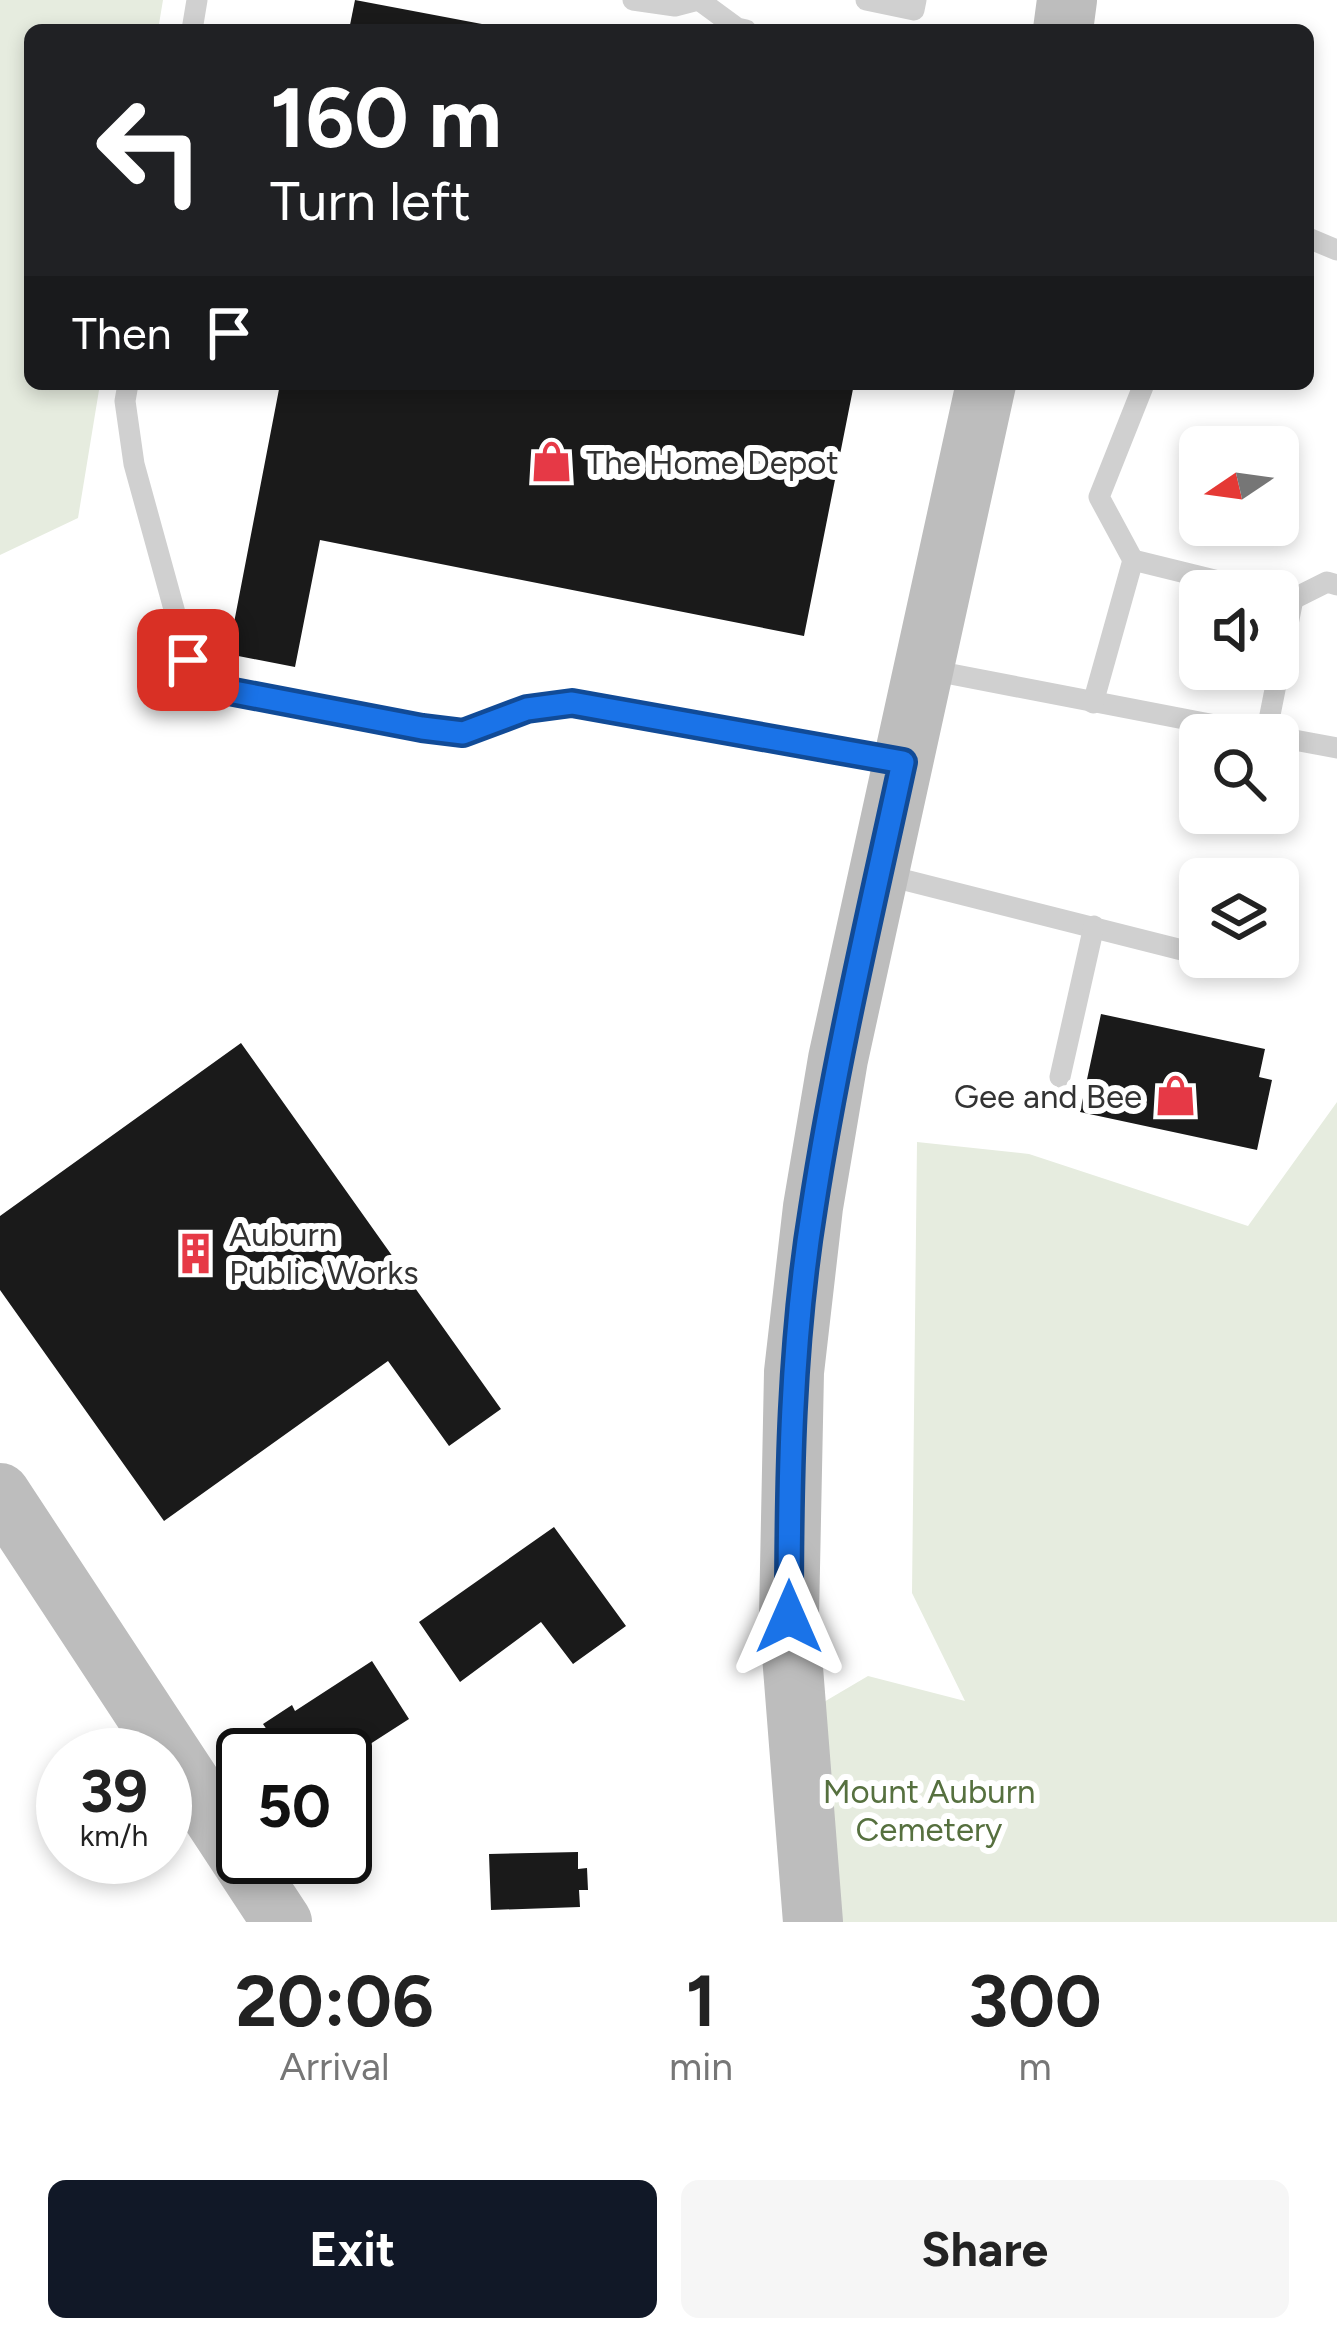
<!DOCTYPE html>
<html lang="en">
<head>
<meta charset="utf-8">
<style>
	body { margin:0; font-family:Figtree,sans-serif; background:#f6f6f6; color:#222; height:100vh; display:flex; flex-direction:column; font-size:45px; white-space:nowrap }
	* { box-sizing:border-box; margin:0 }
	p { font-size:39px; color:#767676 }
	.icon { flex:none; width:66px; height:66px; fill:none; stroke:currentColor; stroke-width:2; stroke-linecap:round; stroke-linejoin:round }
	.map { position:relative; height:1922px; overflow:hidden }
	.side { display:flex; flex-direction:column; background:#fff; flex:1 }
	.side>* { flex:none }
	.guide { position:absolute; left:24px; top:24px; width:1290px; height:366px; border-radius:18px; box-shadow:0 6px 18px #0003; background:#202124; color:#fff; overflow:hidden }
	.needle { width:78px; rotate:257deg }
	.buttons { position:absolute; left:1179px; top:426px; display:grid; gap:24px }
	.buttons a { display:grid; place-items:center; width:120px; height:120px; border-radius:18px; background:#fff; box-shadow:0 6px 18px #0003; font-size:60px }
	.speed { position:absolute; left:36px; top:1728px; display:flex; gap:24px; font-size:60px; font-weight:700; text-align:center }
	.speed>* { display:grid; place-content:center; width:156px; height:156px; border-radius:50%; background:#fff; box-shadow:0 6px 18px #0003; line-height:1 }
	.speed small { font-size:30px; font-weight:400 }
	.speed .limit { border:6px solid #111; border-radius:18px; background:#fff; color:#111 }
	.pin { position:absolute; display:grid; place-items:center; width:102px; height:102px; color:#fff; margin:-51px; border-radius:24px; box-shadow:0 6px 18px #0006 }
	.me { position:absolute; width:132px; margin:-66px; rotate:0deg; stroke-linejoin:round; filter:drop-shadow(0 0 9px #0008) }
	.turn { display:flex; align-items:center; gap:42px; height:252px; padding:0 48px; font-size:54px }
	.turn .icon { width:156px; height:156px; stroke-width:2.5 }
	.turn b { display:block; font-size:84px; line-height:102px }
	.then { display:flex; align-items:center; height:114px; padding:0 48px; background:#0003; gap:24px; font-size:45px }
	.eta { display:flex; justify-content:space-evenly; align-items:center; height:204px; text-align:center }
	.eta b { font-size:72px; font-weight:700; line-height:84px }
	.action { display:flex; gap:24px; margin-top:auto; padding:24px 48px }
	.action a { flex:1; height:138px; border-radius:18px; background:#111827; color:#fff; font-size:48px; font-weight:700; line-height:138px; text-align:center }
	.action a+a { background:#f6f6f6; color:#222 }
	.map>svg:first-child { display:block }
	.green { fill:#e6ecdf }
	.building { fill:#1a1a1a }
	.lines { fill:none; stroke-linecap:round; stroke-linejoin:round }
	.lane { stroke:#d0d0d0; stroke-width:21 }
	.secondary { stroke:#bdbdbd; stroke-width:60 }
	.route-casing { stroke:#114b97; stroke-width:30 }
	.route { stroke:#1a73e8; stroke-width:21 }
	.labels { text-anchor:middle; stroke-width:12; stroke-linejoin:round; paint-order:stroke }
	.poi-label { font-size:33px; fill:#333; stroke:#fff; text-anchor:start }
	.park-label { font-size:33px; fill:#56703f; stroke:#fff }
</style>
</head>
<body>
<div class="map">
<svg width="1337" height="1922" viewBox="0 0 1337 1922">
	<rect width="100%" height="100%" fill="#fff"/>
	<g class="green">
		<polygon points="0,0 163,0 158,30 30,30 30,384 100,384 78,518 0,555"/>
		<polygon points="1337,1102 1337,1922 836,1922 795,1719 868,1676 965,1701 912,1593 917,1142 1029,1154 1248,1226"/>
	</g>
	<g class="building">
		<polygon points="355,0 503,28 503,30 349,30"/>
		<polygon points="280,384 854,384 804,636 320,540 295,667 228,654"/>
		<polygon points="1101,1014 1265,1049 1259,1077 1272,1080 1257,1150 1080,1112"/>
		<polygon points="241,1043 501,1409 449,1446 388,1361 164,1521 0,1290 0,1216"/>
		<polygon points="554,1527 626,1626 573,1664 541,1622 460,1682 419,1622"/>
		<polygon points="372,1661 409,1719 367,1746 371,1751 349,1765 345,1755 284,1755 263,1724 292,1705 295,1711"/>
		<polygon points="578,1852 578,1869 587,1868 588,1890 579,1890 580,1907 491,1910 489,1854"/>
	</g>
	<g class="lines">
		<g class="lane">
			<polyline points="633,0 675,6 698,0"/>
			<polyline points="699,0 737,28 746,30"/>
			<polyline points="866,0 914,10 916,0"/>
			<polyline points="192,30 197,0"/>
			<polyline points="1308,238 1337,250"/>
			<polyline points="128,384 125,401 134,464 188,660 213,688 463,733 528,709 572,703 897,761"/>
			<polyline points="1133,560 1099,497 1144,384"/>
			<polyline points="1293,599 1327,582 1337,585"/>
			<polyline points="930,670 1267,735"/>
			<polyline points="1093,703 1133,560 1259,591"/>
			<polyline points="1266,735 1293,599 1278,596"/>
			<polyline points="1278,737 1337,748"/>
			<polyline points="885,875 1182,950"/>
			<polyline points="1060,1077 1094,926"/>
		</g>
		<g class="secondary">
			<polyline points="1063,30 1067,0"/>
			<polyline points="0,1493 282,1922"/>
			<polyline points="813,1922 789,1617 794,1372 813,1207 838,1059 986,384"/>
		</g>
	</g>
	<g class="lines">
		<defs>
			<path id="route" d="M188,660L213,688L422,728L463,733L527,709L572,703L903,762C871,910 836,1058 813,1208C791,1343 789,1480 789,1617"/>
		</defs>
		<use href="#route" class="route-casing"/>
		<use href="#route" class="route"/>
	</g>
	<defs>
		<symbol id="shop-bare" viewBox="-9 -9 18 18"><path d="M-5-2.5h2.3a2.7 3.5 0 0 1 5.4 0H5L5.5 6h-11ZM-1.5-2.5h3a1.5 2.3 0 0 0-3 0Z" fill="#e63946" stroke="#fff" stroke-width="2.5" paint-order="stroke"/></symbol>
		<symbol id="building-bare" viewBox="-9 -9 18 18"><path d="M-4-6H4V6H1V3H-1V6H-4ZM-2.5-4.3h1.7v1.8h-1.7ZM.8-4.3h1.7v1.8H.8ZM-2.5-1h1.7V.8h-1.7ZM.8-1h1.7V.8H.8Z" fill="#e63946" stroke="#fff" stroke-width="2.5" paint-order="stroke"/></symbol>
	</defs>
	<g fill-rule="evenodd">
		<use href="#shop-bare" x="522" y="432" width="59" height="59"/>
		<use href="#shop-bare" x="1146" y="1066" width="59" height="59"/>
		<use href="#building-bare" x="166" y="1224" width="59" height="59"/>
	</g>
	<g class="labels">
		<g class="poi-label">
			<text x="586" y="474">The Home Depot</text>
			<text x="1142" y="1108" text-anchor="end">Gee and Bee</text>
			<text x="229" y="1246">Auburn<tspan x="229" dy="38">Public Works</tspan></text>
		</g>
		<g class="park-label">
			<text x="929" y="1803">Mount Auburn<tspan x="929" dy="38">Cemetery</tspan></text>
		</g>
	</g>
</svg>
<div class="buttons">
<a><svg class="needle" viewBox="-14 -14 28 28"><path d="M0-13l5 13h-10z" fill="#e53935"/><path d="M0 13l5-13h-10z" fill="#767676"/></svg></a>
<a><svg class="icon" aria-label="sound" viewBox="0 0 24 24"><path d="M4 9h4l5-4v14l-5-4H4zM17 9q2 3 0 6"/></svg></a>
<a><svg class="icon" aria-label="search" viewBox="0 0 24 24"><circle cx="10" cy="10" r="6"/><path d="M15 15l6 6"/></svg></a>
<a><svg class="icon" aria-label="layers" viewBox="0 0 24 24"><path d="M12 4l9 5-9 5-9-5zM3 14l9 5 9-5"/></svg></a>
</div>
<div class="speed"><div>39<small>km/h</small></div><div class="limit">50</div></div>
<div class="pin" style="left:188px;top:660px;background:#d93025"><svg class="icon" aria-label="arrive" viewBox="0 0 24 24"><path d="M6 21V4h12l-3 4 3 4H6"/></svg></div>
<svg class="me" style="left:789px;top:1617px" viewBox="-20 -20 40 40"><path d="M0-17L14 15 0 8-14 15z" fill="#1a73e8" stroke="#fff" stroke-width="4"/></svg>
<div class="guide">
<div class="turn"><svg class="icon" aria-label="left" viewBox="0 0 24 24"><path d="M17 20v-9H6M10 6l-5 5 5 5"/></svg><div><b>160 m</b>Turn left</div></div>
<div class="then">Then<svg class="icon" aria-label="arrive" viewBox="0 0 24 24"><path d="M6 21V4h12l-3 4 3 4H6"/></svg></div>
</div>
</div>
<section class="side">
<div class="eta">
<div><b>20:06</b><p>Arrival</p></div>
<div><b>1</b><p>min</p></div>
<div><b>300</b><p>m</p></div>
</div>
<div class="action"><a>Exit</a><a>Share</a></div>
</section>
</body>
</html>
